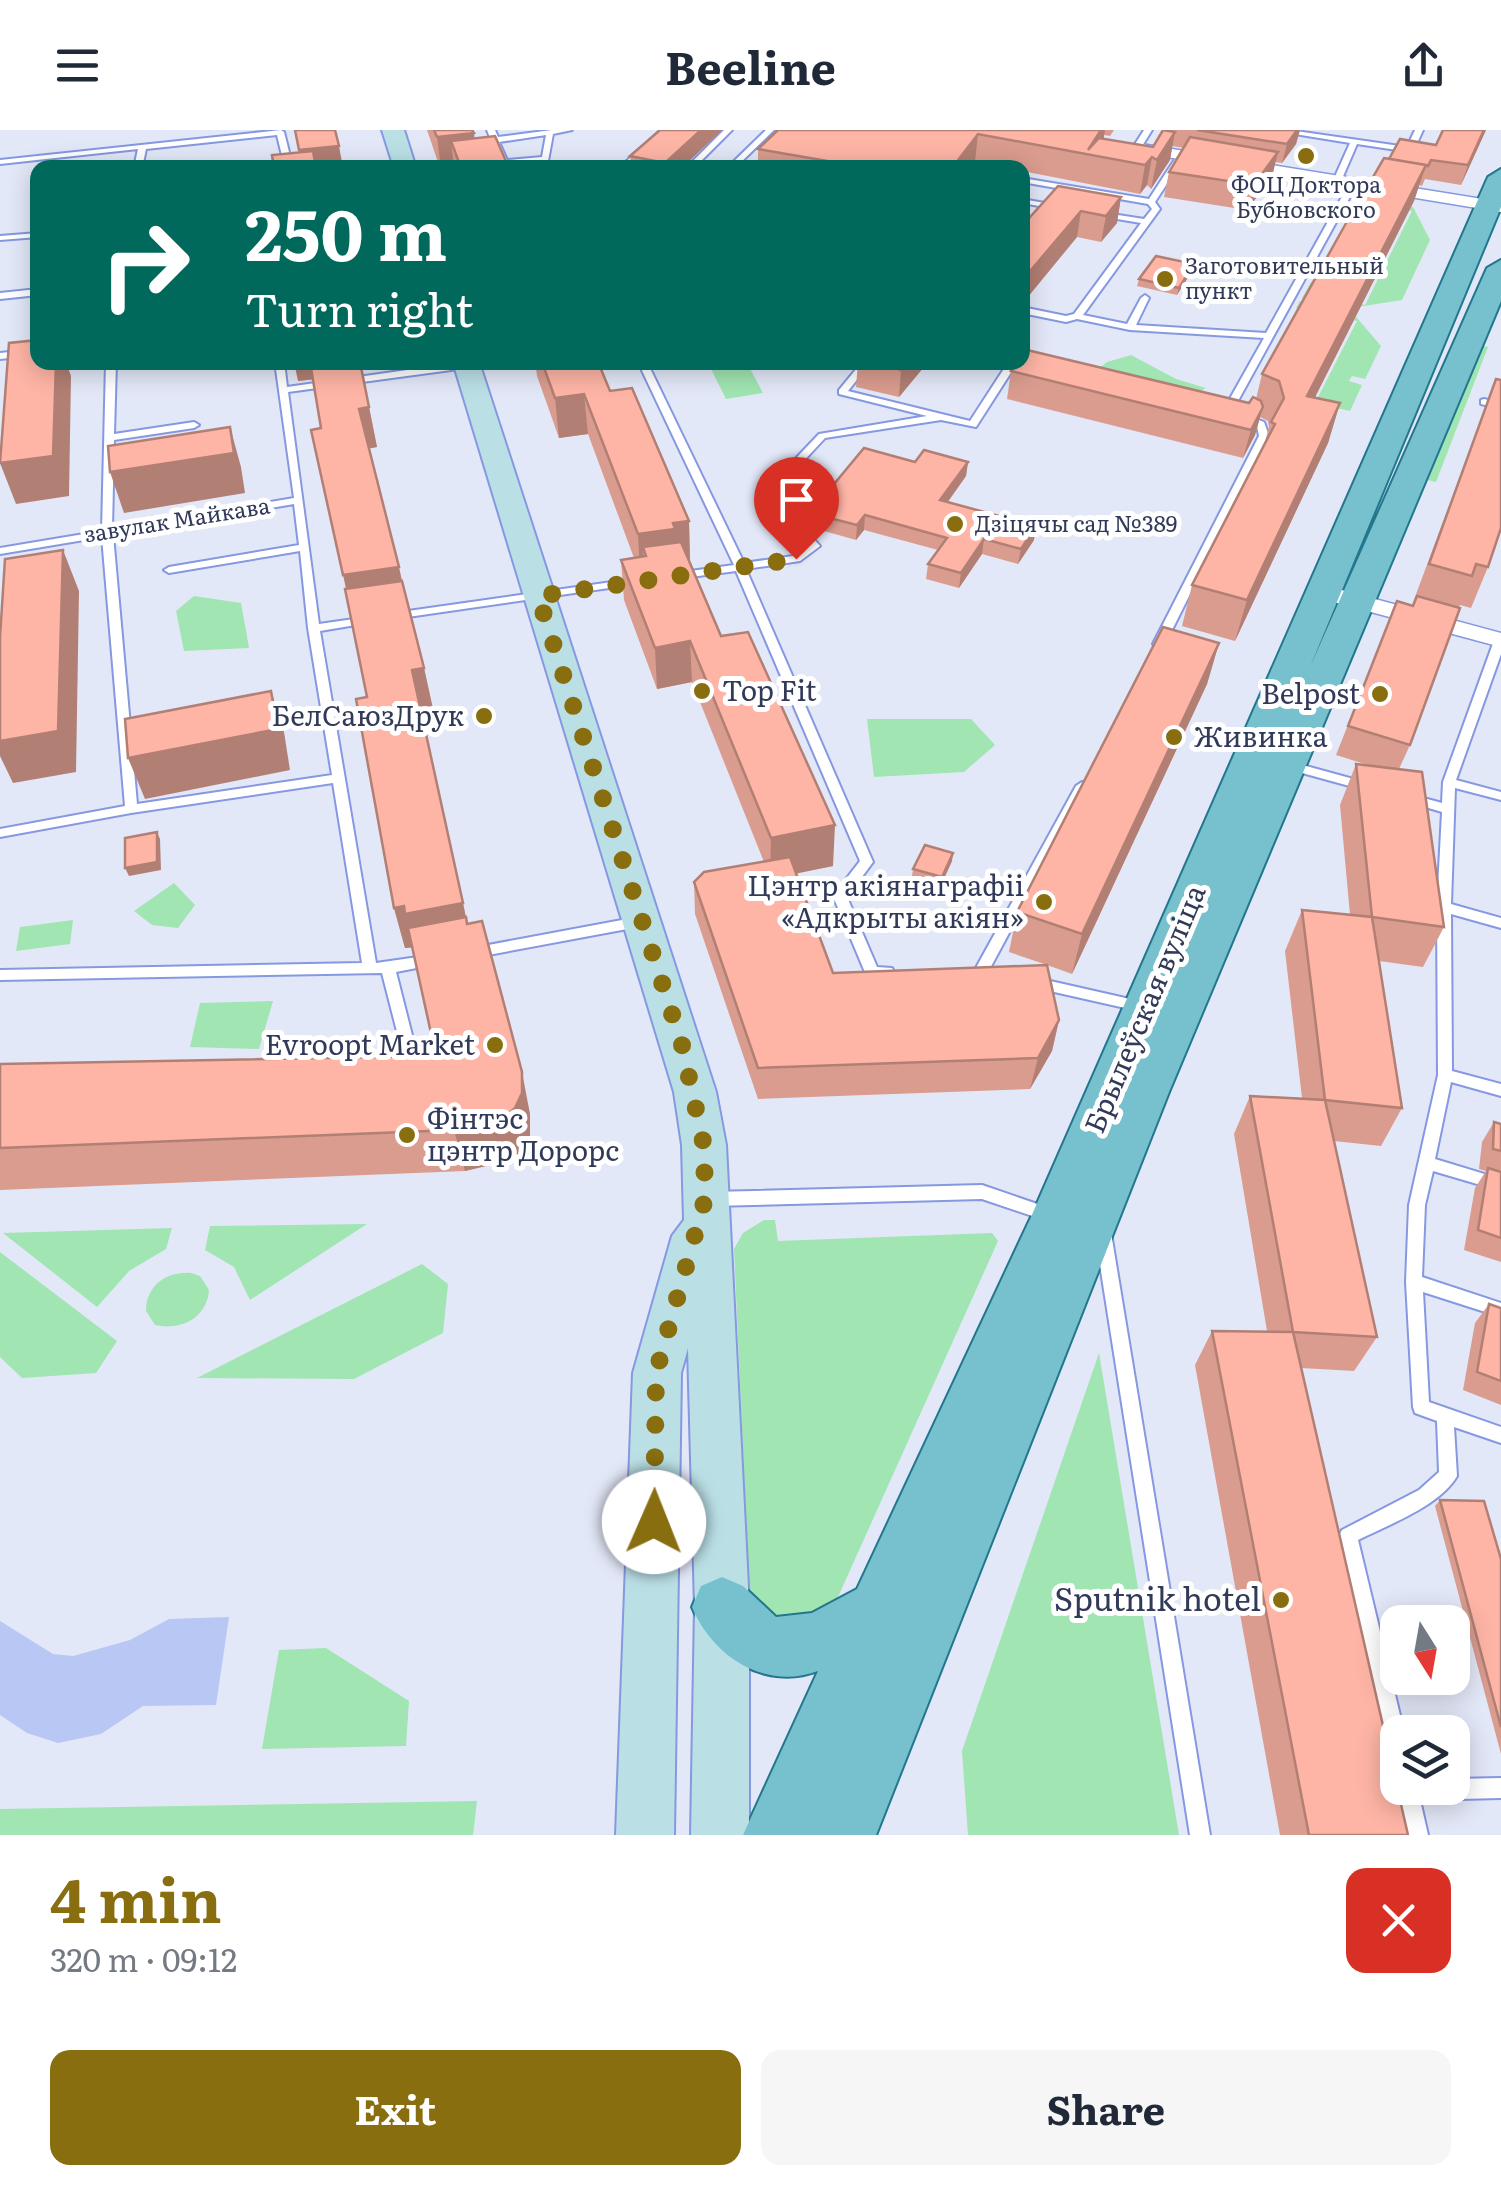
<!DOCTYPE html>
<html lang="en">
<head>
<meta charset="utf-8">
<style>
	body { margin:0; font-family:Literata,serif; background:#f6f6f7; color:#1f2937; height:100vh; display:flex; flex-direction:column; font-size:38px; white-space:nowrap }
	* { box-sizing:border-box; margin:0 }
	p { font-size:32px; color:#747a83 }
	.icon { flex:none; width:55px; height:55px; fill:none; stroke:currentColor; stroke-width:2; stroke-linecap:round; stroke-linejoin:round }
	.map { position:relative; height:1705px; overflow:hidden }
	.sheet { display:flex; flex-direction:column; background:#fff; flex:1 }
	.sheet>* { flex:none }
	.top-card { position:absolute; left:30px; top:30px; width:1000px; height:210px; border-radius:20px; box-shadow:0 5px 25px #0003; background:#00695c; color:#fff; overflow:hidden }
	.needle { width:65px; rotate:169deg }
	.controls { position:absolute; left:1380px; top:1475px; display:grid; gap:20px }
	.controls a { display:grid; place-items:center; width:90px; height:90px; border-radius:20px; background:#fff; box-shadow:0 5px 25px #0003; font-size:50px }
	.pin { position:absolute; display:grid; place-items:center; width:85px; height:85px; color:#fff; margin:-102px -42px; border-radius:50% 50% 50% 0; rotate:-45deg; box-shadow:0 0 10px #0007 }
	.pin .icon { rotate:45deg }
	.me { position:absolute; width:110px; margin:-55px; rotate:1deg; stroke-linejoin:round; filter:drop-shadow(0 0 8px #0008) }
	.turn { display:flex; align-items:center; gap:35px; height:210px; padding:0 50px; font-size:45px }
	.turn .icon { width:130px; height:130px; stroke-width:2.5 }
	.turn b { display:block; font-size:70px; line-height:85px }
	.round { display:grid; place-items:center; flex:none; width:105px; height:105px; border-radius:20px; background:#f6f6f7 }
	.headline { display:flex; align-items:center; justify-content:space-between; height:170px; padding:0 50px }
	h1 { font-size:60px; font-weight:700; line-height:75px; color:#886e0e }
	.cta { display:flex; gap:20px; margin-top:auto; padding:20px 50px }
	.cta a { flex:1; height:115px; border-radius:20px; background:#886e0e; color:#fff; font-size:40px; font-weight:700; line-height:115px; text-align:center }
	.cta a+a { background:#f6f6f7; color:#1f2937 }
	header { display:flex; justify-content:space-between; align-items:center; height:130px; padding:0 50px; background:#fff; font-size:45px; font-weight:700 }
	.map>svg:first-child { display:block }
	.green { fill:#a0e5b2 }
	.water { fill:#b9c7f5 }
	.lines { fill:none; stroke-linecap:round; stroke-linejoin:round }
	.service-casing { stroke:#8598e1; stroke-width:4 }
	.minor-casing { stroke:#8598e1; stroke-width:3 }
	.secondary-casing { stroke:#8598e1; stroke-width:4 }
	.primary-casing { stroke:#22768e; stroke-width:4 }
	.service { fill:#fff; fill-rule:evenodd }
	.minor { fill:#fff; fill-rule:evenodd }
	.secondary { fill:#bae0e6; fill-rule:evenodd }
	.primary { fill:#76c1cd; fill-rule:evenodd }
	.wall { fill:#da9c8f }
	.shaded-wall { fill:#b27f74 }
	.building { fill:#feb5a6; stroke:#b27f74; stroke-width:2.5 }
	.route { stroke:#886e0e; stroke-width:18; stroke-dasharray:0 32.4 }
	.poi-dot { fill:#886e0e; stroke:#fff; stroke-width:4 }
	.labels { text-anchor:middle; stroke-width:10; stroke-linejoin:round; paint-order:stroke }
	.far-poi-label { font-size:22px; fill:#323a59; stroke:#fff; text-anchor:start }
	.far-street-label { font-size:22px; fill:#323a59; stroke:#fff }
	.poi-label { font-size:28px; fill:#323a59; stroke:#fff; text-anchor:end }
	.street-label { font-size:28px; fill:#323a59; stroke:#fff }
	.near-poi-label { font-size:32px; fill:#323a59; stroke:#fff; text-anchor:end }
</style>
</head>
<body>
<header><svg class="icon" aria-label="menu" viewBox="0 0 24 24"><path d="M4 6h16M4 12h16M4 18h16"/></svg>Beeline<svg class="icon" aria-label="share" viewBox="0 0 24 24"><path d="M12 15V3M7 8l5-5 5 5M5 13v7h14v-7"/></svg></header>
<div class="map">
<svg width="1501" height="1705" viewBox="0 0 1501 1705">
	<rect width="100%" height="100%" fill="#e3e8f8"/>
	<g class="green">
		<polygon points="1358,67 1413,77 1430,110 1402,170 1351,178 1302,168 1311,152 1322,154 1317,164 1365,175 1412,81 1368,72 1362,80 1352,78"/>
		<polygon points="1300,171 1351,181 1381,216 1365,249 1352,246 1349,251 1362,255 1350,281 1315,273 1357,191 1296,178"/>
		<polygon points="1479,215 1488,217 1436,352 1427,350"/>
		<polygon points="1131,225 1176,249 1206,258 1189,267 1089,246 1107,232"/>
		<polygon points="747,233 763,263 726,269 709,235"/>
		<polygon points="194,466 241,473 249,518 184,521 176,481"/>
		<polygon points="867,589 971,589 995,615 964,642 874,647"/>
		<polygon points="174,753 195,775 178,798 152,795 134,781"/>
		<polygon points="73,790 70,814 16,821 20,797"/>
		<polygon points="273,871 259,919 190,917 200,873"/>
		<path d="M764,1090H775L778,1111L992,1103L998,1111L838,1467C809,1495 762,1500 749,1456L734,1119L743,1103Z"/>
		<polygon points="367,1094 250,1170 234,1137 205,1120 210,1096"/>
		<polygon points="172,1098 166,1119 129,1141 97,1177 3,1103"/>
		<polygon points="0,1122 117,1211 96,1243 22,1248 0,1227"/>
		<polygon points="422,1134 448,1154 443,1203 354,1249 197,1248"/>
		<path d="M191,1143L200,1146L209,1160C207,1188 181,1201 155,1195L146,1181C146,1155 167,1141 191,1143Z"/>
		<polygon points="1099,1223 1179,1705 968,1705 962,1621"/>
		<polygon points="326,1518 409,1571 406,1616 262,1619 279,1520"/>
		<polygon points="477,1671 473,1705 0,1705 0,1679"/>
	</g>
	<polygon class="water" points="229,1487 216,1575 143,1576 101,1604 58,1613 27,1603 0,1585 0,1491 53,1524 73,1526 130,1510 169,1489"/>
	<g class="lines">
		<defs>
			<g id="service">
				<polygon points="281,0 284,2 293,38 285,38 277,5 146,19 142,38 134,38 138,19 0,34 0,30"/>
				<path d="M487,0H495L498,7L552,0H572L553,4L548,31L504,35L500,33ZM546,5L542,27L507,30L499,12Z"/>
				<polygon points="661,0 669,0 627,38 619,38"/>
				<polygon points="724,0 732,0 694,38 686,38"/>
				<polygon points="766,0 774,0 735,38 727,38"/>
				<polygon points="1144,0 1152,0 1139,21 1133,21 1132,19"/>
				<polygon points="1270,0 1289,0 1407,17 1415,0 1423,0 1414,20 1410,22 1357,14 1341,51 1337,53 1333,51 1350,13"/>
				<polygon points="1175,29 1182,31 1155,72 1160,79 1083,185 1127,194 1141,168 1145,165 1149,168 1136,195 1266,203 1349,54 1353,52 1357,54 1233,280 1264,292 1269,306 1165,514 1159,518 1153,514 1259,306 1257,296 1223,281 1264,208 1130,200 1077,189 1066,192 1022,183 1022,177 1066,186 1074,184 1141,93 1099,86 1099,82 1144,89 1152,79 1148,74 1022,52 1022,48 1149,69"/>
				<polygon points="1022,69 1056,75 1060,77 1056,79 1022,73"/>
				<polygon points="38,103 38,107 0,110 0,106"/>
				<polygon points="38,159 38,165 0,169 0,163"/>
				<polygon points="38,219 38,225 0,229 0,223"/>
				<path d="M106,232H116L114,304L194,292L199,295L194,298L114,310L112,399L294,368L275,232H284L287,257L464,232L471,235L466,238L288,262L319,494L368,487L374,490L368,493L320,501L376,833L432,825L439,830L432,835L396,842L416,921L414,925H404L402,921L382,843L0,850V840L362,833L333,653L131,683L0,707V699L125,676L102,407L0,424V418L102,401ZM294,374L299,415L169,437L164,440L169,443L300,421L308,498L332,645L137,674L113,405Z"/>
				<polygon points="638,232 647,232 744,433 793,426 809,415 762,364 819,304 927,286 839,264 839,260 862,232 871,232 848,261 970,291 1007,234 1004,232 1017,233 976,297 941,290 825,308 773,364 820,416 800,431 746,439 873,732 847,767 877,837 892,838 894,842 892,846 872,848 867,847 833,766 860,731 736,441 676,449 671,446 676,443 734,435"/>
				<polygon points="1484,269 1501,273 1501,279 1481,274 1481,270"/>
				<polygon points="640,448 645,451 644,453 394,489 388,486 394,483"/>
				<path d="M1501,505V524L1456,650L1501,662V670L1455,658L1451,774L1501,788V798L1451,784L1452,941L1501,954V966L1451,952L1435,1029L1501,1049V1061L1433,1041L1425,1075L1422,1147L1501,1173V1187L1423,1162L1429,1272L1501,1297V1313L1454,1297L1457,1346C1440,1376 1388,1395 1358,1410L1404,1602H1398V1628L1391,1625L1388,1618L1339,1406L1342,1400L1419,1360L1439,1342L1437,1291L1415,1283L1413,1277L1406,1152L1409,1075L1438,945L1437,777L1442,682L1405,671L1403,668L1409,664L1442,673L1443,652L1495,508Z"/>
				<polygon points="1288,631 1368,653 1370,656 1364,660 1284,638 1282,635 1284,632"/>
				<polygon points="1082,652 1088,656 987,844 977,844 975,840 977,836 1076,656"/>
				<polygon points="638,787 645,792 638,797 472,828 465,823 472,818"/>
				<polygon points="1037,848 1143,872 1148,873 1150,877 1148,881 1143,882 1032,857 1030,853 1032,849"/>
				<polygon points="982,1055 1055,1080 1058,1085 1055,1090 1050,1092 982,1069 711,1076 706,1074 703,1069 706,1064 711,1062"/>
				<polygon points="1103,1096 1109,1098 1111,1103 1210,1705 1190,1705 1095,1103 1097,1098"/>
				<polygon points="1501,1648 1501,1668 1420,1670 1428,1705 1408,1705 1397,1660 1398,1657 1452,1658 1452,1649"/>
			</g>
			<g id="minor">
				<polygon points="1135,13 1501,72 1501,82 1130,21 1127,18"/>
				<polygon points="1338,459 1501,503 1501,517 1330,471 1327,466"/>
			</g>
			<g id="secondary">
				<polygon points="382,0 404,0 416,38 394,38"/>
				<polygon points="453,232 479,232 716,962 726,1015 749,1477 749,1705 691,1705 695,1477 688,1218 681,1243 674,1705 616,1705 633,1243 672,1106 684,1090 682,1015 674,962"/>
			</g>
			<path id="primary" d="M1501,39V77L1310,537L1487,138L1501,130V171L1169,962L876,1705H810L819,1683L810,1705H743L818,1541C765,1561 712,1526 692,1477L701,1456L722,1447L743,1456L776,1487L812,1483L857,1459L1031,1087L1488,47Z"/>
		</defs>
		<use href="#service" class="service-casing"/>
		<use href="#minor" class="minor-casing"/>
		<use href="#secondary" class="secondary-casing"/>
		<use href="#primary" class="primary-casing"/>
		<use href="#service" class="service"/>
		<use href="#minor" class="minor"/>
		<use href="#secondary" class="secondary"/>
		<use href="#primary" class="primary"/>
	</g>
	<g class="wall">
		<polygon points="427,0 472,0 474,9 509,38 440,38"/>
		<polygon points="660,0 682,38 631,38 630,26"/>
		<polygon points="778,0 1114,0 1110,6 1104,5 1104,8 1153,17 1168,0 1300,0 1296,14 1282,33 1275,32 1272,47 1247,80 1164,67 1169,42 1184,18 1172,16 1170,30 1151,59 1147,55 1140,64 1022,41 1022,38 1004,38 975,32 971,38 758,38 758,19"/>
		<polygon points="1486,0 1461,55 1425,49 1422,56 1419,55 1414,71 1315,267 1340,273 1328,313 1235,511 1182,496 1192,455 1264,315 1269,297 1268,291 1260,287 1255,305 1243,328 1007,269 1011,241 1249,273 1256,269 1262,244 1389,29"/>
		<polygon points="1121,67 1117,93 1101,112 1077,107 1022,173 1022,96"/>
		<polygon points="1192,141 1177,165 1137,156 1139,149"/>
		<polygon points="360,232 377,317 369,318 424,538 433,579 421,581 466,787 530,984 530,1005 523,1020 511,1030 465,1041 0,1060 0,934 436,926 412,817 405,818 394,778 367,567 346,459 313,249 298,251"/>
		<polygon points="535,232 598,232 610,261 689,391 690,432 721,506 833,736 796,743 833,843 1047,835 1009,822 1017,782 1219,513 1207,554 1072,844 1047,835 1059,890 1052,921 1030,959 758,969 695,784 694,752 764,732 692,552 657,559 624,470 621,430 634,428 588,304 559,308 537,246"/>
		<polygon points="858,232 928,232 899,267 856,257"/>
		<polygon points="1496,249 1488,437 1471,478 1460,475 1410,615 1399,639 1444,797 1423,837 1379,831 1402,978 1381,1016 1334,1011 1377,1207 1354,1241 1301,1238 1408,1705 1280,1705 1195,1235 1212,1201 1267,1201 1234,1004 1250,966 1302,968 1285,821 1302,780 1350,785 1340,675 1356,634 1371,636 1336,625 1397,471 1412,475"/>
		<polygon points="915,332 968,332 966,346 948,372 1034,410 1018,434 982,424 959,458 926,449 928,434 938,420 864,400 856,410 810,397 810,383"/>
		<polygon points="952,731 941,755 912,746 913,739"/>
		<polygon points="1494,992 1501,994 1501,1132 1464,1120 1475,1058 1486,1041 1479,1039 1482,1012"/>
		<polygon points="1489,1174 1501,1178 1501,1275 1463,1260 1475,1193"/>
		<polygon points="1440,1370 1501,1429 1501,1624 1435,1376"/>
	</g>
	<g class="shaded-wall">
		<polygon points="701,0 722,0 682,38 666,38 665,33"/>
		<polygon points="1101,0 1105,0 1102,19 1088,20"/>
		<polygon points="1297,0 1300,0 1296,14 1282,33 1287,14"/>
		<polygon points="1484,0 1486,0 1461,55 1468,35"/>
		<polygon points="1175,2 1170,30 1151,59 1157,30"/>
		<polygon points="474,3 478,38 451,11 454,38 441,38 437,7"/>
		<polygon points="978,4 975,32 971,38 952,38"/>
		<polygon points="339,16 343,38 303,38 299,20"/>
		<polygon points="1278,22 1272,47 1247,80 1254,55"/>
		<polygon points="1152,27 1147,55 1140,64 1145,35"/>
		<polygon points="1426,35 1414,71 1296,305 1307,266"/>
		<polygon points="1121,67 1117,93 1101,112 1106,86"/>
		<polygon points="1081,81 1077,107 1023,173 1026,146"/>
		<polygon points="1194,134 1192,141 1177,165 1179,158"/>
		<polygon points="56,232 66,232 71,246 69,366 16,374 0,333"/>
		<polygon points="294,232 342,232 344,246 298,251"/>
		<polygon points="907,232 928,232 899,267 901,240"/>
		<polygon points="584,264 588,304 559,308 555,268"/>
		<polygon points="1340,273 1328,313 1235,511 1247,470"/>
		<polygon points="369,277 377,317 367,319 359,279"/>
		<polygon points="1263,277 1255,305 1243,328 1251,300"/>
		<polygon points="230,297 241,337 245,363 124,383 110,342"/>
		<polygon points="968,332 966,346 938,385 940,370"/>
		<polygon points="865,385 864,400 856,410 857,395"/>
		<polygon points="689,391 690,432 646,426 643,417 644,444 640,445 638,404 673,393"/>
		<polygon points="1036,396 1034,410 1018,434 1021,419"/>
		<polygon points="984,409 982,424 959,458 961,443"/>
		<polygon points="63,420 79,461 76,642 13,653 0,626 0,611"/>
		<polygon points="399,437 407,478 352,485 343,445"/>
		<polygon points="690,511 692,552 657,559 655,518"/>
		<polygon points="1219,513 1207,554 1072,844 1082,804"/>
		<polygon points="424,538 433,579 421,581 412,540"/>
		<polygon points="271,561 284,602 290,640 145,669 128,628"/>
		<polygon points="835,695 833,736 770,749 771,708"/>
		<polygon points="157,702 160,709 161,740 129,746 125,738"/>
		<polygon points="953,723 952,731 941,755 942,747"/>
		<polygon points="463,773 471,814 405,818 394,778 404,776"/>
		<polygon points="1059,890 1052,921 1030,959 1038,928"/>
		<polygon points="522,942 530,984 530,1005 523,1020 511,1030 465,1041 454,1000"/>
	</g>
	<g class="building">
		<polygon points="295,0 335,0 339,16 299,20"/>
		<polygon points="434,0 472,0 474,3 437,7"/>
		<polygon points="660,0 701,0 665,33 630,26"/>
		<polygon points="778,0 1101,0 1088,20 1099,8 1153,17 1163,0 1175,2 1157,30 1152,27 1145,35 978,4 952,38 868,38 758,19"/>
		<polygon points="1197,0 1297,0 1287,14"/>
		<polygon points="1443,0 1484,0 1468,35 1431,30 1428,36 1389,29 1400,9 1436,15"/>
		<polygon points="495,6 509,38 461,38 451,11"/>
		<polygon points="1190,7 1278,22 1254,55 1169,42"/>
		<polygon points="313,21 316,38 274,38 272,25"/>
		<polygon points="1384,28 1426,35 1307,266 1340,273 1247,470 1192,455 1275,294 1271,292 1284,268 1279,251 1262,244 1345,95"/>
		<polygon points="1058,56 1121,67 1106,86 1081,81 1026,146 1022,146 1022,96"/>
		<polygon points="1156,126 1194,134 1179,158 1139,149"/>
		<polygon points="38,210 38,232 56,232 53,326 0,333 9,213"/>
		<polygon points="1027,220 1249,273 1253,267 1261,271 1263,277 1251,300 1011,241 1017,232 1022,232 1022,226"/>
		<polygon points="310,232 360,232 369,277 359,279 399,437 343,445 311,300 321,298"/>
		<polygon points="542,232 598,232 610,261 632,258 689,391 673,393 675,399 638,404 584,264 555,268"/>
		<polygon points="872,232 907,232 901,240"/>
		<polygon points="1496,249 1501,250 1501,398 1488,437 1476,434 1472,446 1429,434"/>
		<polygon points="230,297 234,323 110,342 108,316"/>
		<polygon points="864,318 915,332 924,320 968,332 940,370 1036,396 1021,419 984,409 961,443 928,434 947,408 865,385 857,395 810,383"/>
		<polygon points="681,412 721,506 748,502 835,695 771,708 690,511 655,518 621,430 646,426 643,417"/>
		<polygon points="63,420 58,601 0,611 0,507 5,429"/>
		<polygon points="402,451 424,538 412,540 463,773 405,784 404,776 394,778 356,569 367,567 345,459"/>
		<polygon points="1417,466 1460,478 1410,615 1348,596 1397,471 1413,476"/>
		<polygon points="1163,497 1219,513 1082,804 1017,782"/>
		<polygon points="271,561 278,599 128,628 125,589"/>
		<polygon points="1356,634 1422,642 1444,797 1372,787"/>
		<polygon points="157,702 157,732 125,738 125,708"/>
		<polygon points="925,715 953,723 942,747 913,739"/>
		<polygon points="790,727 833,843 1047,835 1059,890 1038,928 758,938 694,752 704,742"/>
		<polygon points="1302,780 1372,787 1402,978 1325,970"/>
		<polygon points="466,787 467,794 482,791 522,942 522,963 515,978 502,989 454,1000 0,1018 0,934 436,926 408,798"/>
		<polygon points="1250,966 1325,970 1377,1207 1293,1202"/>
		<polygon points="1494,992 1501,994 1501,1021 1493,1019"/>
		<polygon points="1488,1038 1501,1042 1501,1108 1478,1100"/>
		<polygon points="1489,1174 1501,1178 1501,1251 1477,1242"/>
		<polygon points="1212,1201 1293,1202 1408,1705 1309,1705"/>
		<polygon points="1440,1370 1484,1371 1501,1429 1501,1597"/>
	</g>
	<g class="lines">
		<polyline class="route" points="654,1392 656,1243 705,1069 704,1016 682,915 538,466 796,429"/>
	</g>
	<g class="poi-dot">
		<circle cx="1306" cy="26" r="10"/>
		<circle cx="1165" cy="149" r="10"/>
		<circle cx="955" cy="394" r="10"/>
		<circle cx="702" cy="561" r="10"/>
		<circle cx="1380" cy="564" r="10"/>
		<circle cx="484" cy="586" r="10"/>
		<circle cx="1174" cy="607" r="10"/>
		<circle cx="1044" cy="772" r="10"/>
		<circle cx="495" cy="915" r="10"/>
		<circle cx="407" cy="1005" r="10"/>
		<circle cx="1281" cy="1470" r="10"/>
	</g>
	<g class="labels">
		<g class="far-poi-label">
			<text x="1306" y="63" text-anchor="middle">ФОЦ Доктора<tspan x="1306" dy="25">Бубновского</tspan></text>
			<text x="1185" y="144">Заготовительный<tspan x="1185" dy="25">пункт</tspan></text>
			<text x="975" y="402">Дзіцячы сад №389</text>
		</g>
		<g class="far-street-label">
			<text transform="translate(177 390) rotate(-9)" y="8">завулак Майкава</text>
		</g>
		<g class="poi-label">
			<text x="722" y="571" text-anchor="start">Top Fit</text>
			<text x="1360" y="574">Belpost</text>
			<text x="464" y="596">БелСаюзДрук</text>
			<text x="1194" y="617" text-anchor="start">Живинка</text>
			<text x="1024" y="766">Цэнтр акіянаграфіі<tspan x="1024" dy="32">«Адкрыты акіян»</tspan></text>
			<text x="475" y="925">Evroopt Market</text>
			<text x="427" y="999" text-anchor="start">Фінтэс<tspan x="427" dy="32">цэнтр Дорорс</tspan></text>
		</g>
		<g class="street-label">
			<text transform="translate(1145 879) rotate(-67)" y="10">Брылеўская вуліца</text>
		</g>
		<g class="near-poi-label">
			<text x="1261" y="1481">Sputnik hotel</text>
		</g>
	</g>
</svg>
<div class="controls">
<a><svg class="needle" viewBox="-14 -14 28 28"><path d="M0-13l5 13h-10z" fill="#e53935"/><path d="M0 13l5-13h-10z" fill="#747a83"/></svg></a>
<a><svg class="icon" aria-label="layers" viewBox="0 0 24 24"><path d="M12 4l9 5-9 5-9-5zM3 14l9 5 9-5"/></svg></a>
</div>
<div class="pin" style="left:796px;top:429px;background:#d93025"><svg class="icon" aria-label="arrive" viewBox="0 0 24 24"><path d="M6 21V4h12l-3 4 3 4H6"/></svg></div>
<svg class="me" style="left:654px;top:1392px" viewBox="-20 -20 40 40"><circle r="19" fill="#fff"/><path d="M0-13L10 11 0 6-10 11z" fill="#886e0e"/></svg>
<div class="top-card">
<div class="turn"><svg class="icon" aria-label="right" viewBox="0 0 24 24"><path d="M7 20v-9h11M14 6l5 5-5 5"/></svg><div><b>250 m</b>Turn right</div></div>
</div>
</div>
<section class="sheet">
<div class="headline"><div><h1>4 min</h1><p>320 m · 09:12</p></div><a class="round" style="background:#d93025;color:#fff"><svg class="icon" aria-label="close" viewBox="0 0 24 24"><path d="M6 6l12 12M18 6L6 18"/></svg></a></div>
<div class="cta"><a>Exit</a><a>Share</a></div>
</section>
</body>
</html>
